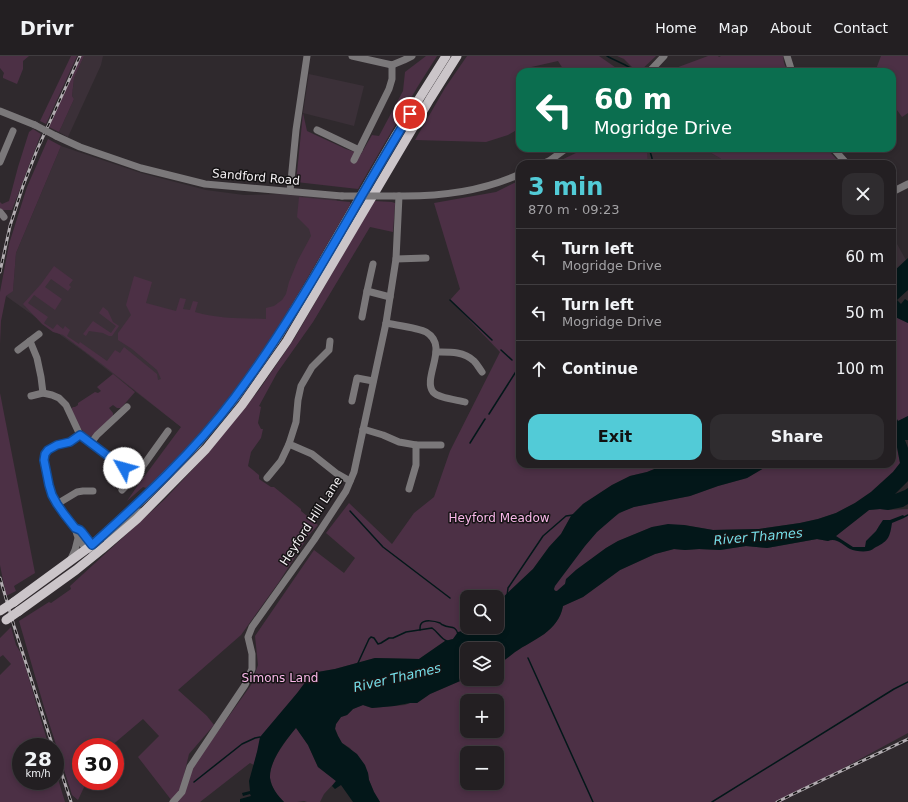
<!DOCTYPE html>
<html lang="en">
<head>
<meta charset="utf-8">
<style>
	body { margin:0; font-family:"DejaVu Sans",sans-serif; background:#2f2c2f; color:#f1f3f6; height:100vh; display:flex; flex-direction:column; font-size:15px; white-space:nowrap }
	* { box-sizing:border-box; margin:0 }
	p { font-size:13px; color:#a3a2a5 }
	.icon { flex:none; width:22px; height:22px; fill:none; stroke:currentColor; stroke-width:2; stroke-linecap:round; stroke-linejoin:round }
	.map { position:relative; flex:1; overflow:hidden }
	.sheet { position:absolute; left:516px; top:104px; width:380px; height:308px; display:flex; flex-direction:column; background:#231f22; border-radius:12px; box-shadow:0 2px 6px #0003,0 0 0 1px #403d40 }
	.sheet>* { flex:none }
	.guide { position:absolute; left:516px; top:12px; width:380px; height:84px; border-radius:12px; box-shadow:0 2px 6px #0003,0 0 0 1px #403d40; background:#0b6e4f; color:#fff; overflow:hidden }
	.tools { position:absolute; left:460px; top:534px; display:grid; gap:8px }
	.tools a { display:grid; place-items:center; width:44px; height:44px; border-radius:8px; background:#231f22; box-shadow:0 2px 6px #0003,0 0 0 1px #403d40; font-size:20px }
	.speed { position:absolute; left:12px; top:682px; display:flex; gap:8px; font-size:20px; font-weight:700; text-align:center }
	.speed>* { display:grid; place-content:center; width:52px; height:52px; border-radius:50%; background:#231f22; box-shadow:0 2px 6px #0003,0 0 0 1px #403d40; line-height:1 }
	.speed small { font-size:10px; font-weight:400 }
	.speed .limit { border:6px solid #d22; background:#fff; color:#111 }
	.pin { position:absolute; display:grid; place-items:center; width:34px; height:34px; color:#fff; margin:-17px; border:2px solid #fff; border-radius:50%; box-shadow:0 1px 4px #0007 }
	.me { position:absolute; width:44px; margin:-22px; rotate:308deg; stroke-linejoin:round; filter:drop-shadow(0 0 3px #0008) }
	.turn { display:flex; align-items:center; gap:14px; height:84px; padding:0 12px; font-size:18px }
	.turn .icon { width:52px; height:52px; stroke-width:2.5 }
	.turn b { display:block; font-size:28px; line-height:34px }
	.round { display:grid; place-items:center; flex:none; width:42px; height:42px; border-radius:12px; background:#2f2c2f }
	.headline { display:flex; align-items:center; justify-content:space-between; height:68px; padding:0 12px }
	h1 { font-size:24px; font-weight:700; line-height:30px; color:#52cbd7 }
	.primary-button { display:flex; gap:8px; margin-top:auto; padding:8px 12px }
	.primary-button a { flex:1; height:46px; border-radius:12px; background:#52cbd7; color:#111; font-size:16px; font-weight:700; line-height:46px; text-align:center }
	.primary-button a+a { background:#2f2c2f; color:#f1f3f6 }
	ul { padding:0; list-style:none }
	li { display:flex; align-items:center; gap:12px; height:56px; padding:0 12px; border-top:1px solid #403d40 }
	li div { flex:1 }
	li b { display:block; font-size:15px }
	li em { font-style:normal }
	header { display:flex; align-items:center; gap:24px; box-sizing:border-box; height:56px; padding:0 20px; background:#231f22; border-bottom:1px solid #403d40 }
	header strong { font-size:19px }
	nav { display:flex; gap:22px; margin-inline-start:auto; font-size:14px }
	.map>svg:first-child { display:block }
	.built { fill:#3b3038 }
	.green { fill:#4c3045; fill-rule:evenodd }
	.water { fill:#031719 }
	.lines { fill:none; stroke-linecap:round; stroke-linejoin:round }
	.stream { stroke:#031719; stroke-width:1.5 }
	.minor { stroke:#7b787a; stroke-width:7 }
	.major { stroke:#cbc5c9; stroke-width:9 }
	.rail-casing { stroke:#b2adb1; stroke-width:3 }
	.rail { stroke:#151314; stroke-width:1.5; stroke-dasharray:4.5; stroke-linecap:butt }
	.minor-bridge { stroke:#7b787a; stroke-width:7 }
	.major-bridge { stroke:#cbc5c9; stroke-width:9 }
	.route-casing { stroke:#114b97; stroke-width:10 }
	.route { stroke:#1a73e8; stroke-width:7 }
	.labels { text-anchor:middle; stroke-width:3; stroke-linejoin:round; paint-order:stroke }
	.street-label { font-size:12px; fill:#f5f1f4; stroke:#151314 }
	.park-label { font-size:12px; fill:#fab8e9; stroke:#151314 }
	.water-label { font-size:13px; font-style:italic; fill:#75dfe9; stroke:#151314 }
</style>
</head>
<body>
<header>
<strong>Drivr</strong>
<nav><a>Home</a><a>Map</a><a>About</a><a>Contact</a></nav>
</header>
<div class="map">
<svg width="908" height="746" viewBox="0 0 908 746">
	<rect width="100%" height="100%" fill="#2f292d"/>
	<g class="built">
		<polygon points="84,0 103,0 101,9 68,81 59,76 74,43 72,40 74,22"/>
		<polygon points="309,18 364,30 354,70 303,57"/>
		<polygon points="61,90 141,117 206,134 244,139 284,138 338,142 292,232 181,371 83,295 6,240 13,234 16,197"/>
		<polygon points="647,92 702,92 720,102 725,108 648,108"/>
		<polygon points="892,179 906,204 892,217"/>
	</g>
	<g class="green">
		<polygon points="0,0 29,0 23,5 23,13 17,28 3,22 3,20 4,17 0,12"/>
		<polygon points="71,0 77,0 46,68 40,65"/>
		<polygon points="78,0 84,0 74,22 72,40 74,43 59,76 49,71"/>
		<polygon points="426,0 437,0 418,30 358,133 296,126 303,57 307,75 346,93 361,98 372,79 379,80 403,35 405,16"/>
		<polygon points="467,0 599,0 622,16 565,16 558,5 527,12 528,16 520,16 520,72 508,79 486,86 415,84 445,32"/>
		<polygon points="617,0 656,0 639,16 637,16 624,3"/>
		<polygon points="708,0 718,0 719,1 721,0 783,0 784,7 788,16 665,16"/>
		<polygon points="881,0 908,0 908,57 902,61 892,47 892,16 875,16"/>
		<polygon points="33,73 41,78 12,154 2,154 0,152 0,146 2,148 9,145 18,111 29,76"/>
		<polygon points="48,83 61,90 16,197 13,235 6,240 1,265 0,288 0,236 9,188 27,131"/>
		<polygon points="583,92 647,92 648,108 553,108 578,96"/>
		<polygon points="702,92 826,92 841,108 725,108 720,102"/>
		<polygon points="520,124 520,408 695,408 677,411 667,408 647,416 630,420 612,429 583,448 571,460 561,478 549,491 533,513 497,547 497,541 467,541 467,568 464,570 463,575 458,576 453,583 445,585 419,603 375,602 335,613 312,617 298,636 257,696 254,709 250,707 200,746 177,746 192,712 251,629 258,609 255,580 314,494 344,517 355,502 326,477 349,447 392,488 414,457 434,441 450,395 500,296 450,244 460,233 434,147 496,136"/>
		<path d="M299,141L350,146V149L297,240L266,291L222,351L176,405L164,417L146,432L143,431L127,445L138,429L181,371L103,309L63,279L53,276L42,268L23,248L41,228L54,210L73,224L69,229L71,231L68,235L51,223L45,231L62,243L55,254L34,239L28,247L48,261L44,267L53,273L57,268L63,273L65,270L70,274L67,280L79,288L80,286L107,305L115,294L120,297L124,291L157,318L158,324L161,323L157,314L132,293L118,284V277L131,259L126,249L134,220L152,226L146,247L176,255L180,242L186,243L183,253L190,254L193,245L198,246L195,256C218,263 242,262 266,263V252L274,250L282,244L286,238L289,226L298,204L311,180L309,173L297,161Z"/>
		<polygon points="374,145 392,146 395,147 395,149 393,176 370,171 313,266 277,317 259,350 261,351 258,367 261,373 263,373 261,382 251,396 248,410 259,419 259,423 271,431 274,431 301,453 301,455 318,469 309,479 279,526 241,579 178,634 207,660 214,669 189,698 180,736 172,745 138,701 159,680 143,663 110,691 81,691 81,725 87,725 78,744 72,739 44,651 19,565 49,546 51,547 71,533 70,530 165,443 209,396 259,334 294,283"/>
		<polygon points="103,251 108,255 113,266 119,270 112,280 109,280 103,277 89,275 86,280 83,278 93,265 111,277 116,270 99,257"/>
		<polygon points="892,259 908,267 908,360 898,365 892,354"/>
		<path d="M113,318L135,336L121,352H117L113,349L109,352L113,357V361L92,380L89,381C80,375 76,362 71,353L73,351H75L78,349V347L95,336L98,337L101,335L97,331Z"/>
		<polygon points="0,337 35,517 14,530 16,535 6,540 0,509"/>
		<path d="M892,375L897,391L900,407L893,416L871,436L855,447L836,457L818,463L800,467L759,473L713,474L684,469L652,471L618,485L606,492L576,514L565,528L557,535L554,534V530C577,502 598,463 633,451L690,440L718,430L747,422L771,408H892Z"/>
		<path d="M880,453L888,454L908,453V677L781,746H380L374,736L369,724L368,717L350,692L342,687L338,680L335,672L336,668L341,661L347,659L353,653L363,649L372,652L405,649L410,647H417L430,638L467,622V623H497V609C503,605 509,601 515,596C534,583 558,576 563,550L583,541L620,514L655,498L674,493L685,494L699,493L720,494L746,490L767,492L817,483L828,485L837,479L869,454ZM467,645H497V675H467ZM467,697H497V727H467Z"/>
		<polygon points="11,571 16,589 22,599 49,691 21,691 21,725 55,725 55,713 65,746 0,746 0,619 11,608 3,599 0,601 0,582"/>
		<path d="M296,671L308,689L318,711L336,725L324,738L320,746H307L304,745L297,746H284C278,740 271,731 270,722C269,705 286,685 296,671Z"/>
	</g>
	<g class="water">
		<polygon points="908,202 908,234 897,244 901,248 905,243 908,245 908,267 893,260 894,257 892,257 892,217"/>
		<path d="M892,354L898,365L908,360V384H905L908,392V425L895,438L905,434L908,432V448L903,451L888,454L880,453L869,454L836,480L853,491H865L866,485L876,475L879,470L883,464H890L903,459L904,460V462L892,467C890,480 889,485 876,491C874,492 871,495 868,495C863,496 854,495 850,493C843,489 836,481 828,485L817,483L767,492L746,490L720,494L699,493L685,494L674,493L655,498L620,514L583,541L563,550C558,576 534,583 515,596C509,601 503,605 497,609V593H467V622L430,638L417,647H410L394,650L372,652L363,649L353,653L347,659L341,661L336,668L335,673L338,680L342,687L357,698L365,709L368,717L369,724L374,736L380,746H353L341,729L335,733L332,730L336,725L318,711L308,689L296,672C286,684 269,705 270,722C271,731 278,740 284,746H240V743L251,740L250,738L243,740L242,737L250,735L249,725L257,696L260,681L298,636L312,617L335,613L375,602L419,603L445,585L453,583L458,576L463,575L464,570L467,568V571H497V547L533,513L549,491L561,478L571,460L583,448L612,429L630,420L647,416L667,408L677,411L695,408H771L747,422L718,430L690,440L634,451L619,457L597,476L585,490L555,530L554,533L555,535H557L565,528L566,523L576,514L606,492L618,485L652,471L668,468L684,469L713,474L759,473L800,467L818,463L836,457L855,447L871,436L893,416L900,407L897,391L892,375Z"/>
	</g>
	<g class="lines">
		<g class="stream">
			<path d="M607,0C617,6 627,8 636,16"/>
			<polyline points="649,92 652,102 652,108"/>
			<polyline points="450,244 492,284"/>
			<polyline points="501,294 512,304"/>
			<polyline points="516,309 519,311 520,310"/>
			<polyline points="489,358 517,314"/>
			<polyline points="470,387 485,363"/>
			<polyline points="350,455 383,491 450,542"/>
			<polyline points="904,461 908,459"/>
			<polyline points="507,540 508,532 543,480 566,460 573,459"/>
			<path d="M420,574C420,573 420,569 421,568C424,563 435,565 440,567C441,568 442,569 443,569C450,573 455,568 458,578"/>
			<polyline points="528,602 593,746"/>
			<path d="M358,607L369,583L371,581L374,582L378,588L381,587L389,582H393L406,576L432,572C438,576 441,583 447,585"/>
			<polyline points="194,726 242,688 255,682 260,681"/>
			<polyline points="712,746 894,633 908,626"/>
		</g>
		<g class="minor">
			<polyline points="352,0 392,9 404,4 412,0"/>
			<polyline points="787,0 792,16"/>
			<polyline points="649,16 664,0"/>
			<polyline points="0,55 35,69"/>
			<polyline points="317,74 359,94"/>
			<polyline points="56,80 80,91 141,112 205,128 342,140"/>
			<polyline points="833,92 847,108"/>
			<polyline points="354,104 389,33 392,23 392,9"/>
			<polyline points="0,106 13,75"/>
			<polyline points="542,108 549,105 567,92"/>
			<polyline points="290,135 296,74 307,0"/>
			<polyline points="892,136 908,128"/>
			<path d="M395,140C438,141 481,136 520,118"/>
			<polyline points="0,156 4,161"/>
			<polyline points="396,203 426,202"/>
			<polyline points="367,235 373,208"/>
			<polyline points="362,261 367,235 390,241"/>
			<path d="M386,267C395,269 419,272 426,276C450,290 422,321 433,336C438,342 458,344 465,346"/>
			<polyline points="30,285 37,302 41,321 43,337"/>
			<polyline points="330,285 329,294 312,311 301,330 298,344 296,366 289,388 312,398 336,417 350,425"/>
			<polyline points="18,294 39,278"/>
			<path d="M436,296C449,296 463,295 474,305C477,308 479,312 482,316"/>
			<polyline points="31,340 43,337 52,339 59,342 66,349 80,379 135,421"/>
			<polyline points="352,345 357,322 373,325"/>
			<polyline points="363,373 383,379 399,386 416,389 416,409 409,433"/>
			<path d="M80,379C77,382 74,384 70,386C62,389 53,389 47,395C42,401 45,409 46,415C51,439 57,452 73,470C76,473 78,473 81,475C86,479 91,487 93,493"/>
			<polyline points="91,387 97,379 127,351"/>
			<polyline points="416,389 441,389"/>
			<polyline points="267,422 281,405 289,388"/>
			<polyline points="122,434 135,421 168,375"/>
			<polyline points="57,448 77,436 83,435 93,435"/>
			<path d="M75,472C77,481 82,491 90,494"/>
			<polyline points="107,483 137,457 143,455"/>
			<polyline points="70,505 75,494 78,482"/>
			<polyline points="173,746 182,736 190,711 245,629 252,613 252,598 248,581 252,571 314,484 346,435 354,416 386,267 396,203 399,140"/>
		</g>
		<g class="major">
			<polyline points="14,546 92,489 145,441 197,388 235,342 277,282 311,226 395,81 446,0"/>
			<polyline points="19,555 76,514 102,493 137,463 206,393 242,349 287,285 430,43 457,0"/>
		</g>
		<defs>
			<g id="rail">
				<polyline points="0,216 10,170 23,130 37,94 80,0"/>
				<polyline points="0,522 14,570 53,691"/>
				<polyline points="55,697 71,746"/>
				<polyline points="777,746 791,739 908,683"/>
			</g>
		</defs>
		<use href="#rail" class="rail-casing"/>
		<use href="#rail" class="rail"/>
		<g class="minor-bridge">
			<polyline points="35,69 56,80"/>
			<polyline points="342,140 393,140"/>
		</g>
		<g class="major-bridge">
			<polyline points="0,555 14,546"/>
			<polyline points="6,564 19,555"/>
		</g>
	</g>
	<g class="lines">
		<defs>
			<path id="route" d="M124,412L80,379L70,386L57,389L48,394L45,398L44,404L49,429L52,439L57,448L64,458L75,472L80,474L82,476L92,489C143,443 194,396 235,341C302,252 352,152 410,58"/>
		</defs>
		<use href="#route" class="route-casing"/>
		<use href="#route" class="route"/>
	</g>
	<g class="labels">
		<g class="street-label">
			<text transform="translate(256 121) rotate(5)" y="4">Sandford Road</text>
			<text transform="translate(311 465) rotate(-57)" y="4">Heyford Hill Lane</text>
		</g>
		<g class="park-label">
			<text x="499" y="466">Heyford Meadow</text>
			<text x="280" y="626">Simons Land</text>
		</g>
		<g class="water-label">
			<text transform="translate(758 480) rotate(-5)" y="5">River Thames</text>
			<text transform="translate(397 621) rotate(-13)" y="5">River Thames</text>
		</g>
	</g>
</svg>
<div class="tools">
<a><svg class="icon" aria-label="search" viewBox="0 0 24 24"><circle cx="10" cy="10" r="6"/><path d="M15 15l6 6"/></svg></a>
<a><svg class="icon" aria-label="layers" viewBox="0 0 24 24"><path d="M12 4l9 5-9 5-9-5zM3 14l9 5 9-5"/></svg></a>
<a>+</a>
<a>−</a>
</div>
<div class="speed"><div>28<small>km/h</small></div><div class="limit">30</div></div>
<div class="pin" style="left:410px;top:58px;background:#d93025"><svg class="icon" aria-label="arrive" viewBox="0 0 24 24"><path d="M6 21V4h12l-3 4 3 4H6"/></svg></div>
<svg class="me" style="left:124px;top:412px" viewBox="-20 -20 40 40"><circle r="19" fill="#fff"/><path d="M0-13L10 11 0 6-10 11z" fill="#1a73e8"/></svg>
<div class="guide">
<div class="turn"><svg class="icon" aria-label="left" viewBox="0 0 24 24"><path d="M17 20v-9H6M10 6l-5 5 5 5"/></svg><div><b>60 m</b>Mogridge Drive</div></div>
</div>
<section class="sheet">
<div class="headline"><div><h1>3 min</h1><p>870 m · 09:23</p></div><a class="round"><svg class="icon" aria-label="close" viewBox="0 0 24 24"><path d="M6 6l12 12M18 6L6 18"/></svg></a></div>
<ul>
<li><svg class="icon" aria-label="left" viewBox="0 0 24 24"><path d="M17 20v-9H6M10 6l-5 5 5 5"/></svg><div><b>Turn left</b><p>Mogridge Drive</p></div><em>60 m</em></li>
<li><svg class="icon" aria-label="left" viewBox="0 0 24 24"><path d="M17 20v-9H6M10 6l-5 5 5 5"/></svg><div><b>Turn left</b><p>Mogridge Drive</p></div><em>50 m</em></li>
<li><svg class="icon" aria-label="ahead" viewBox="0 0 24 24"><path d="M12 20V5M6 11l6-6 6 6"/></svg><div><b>Continue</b></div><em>100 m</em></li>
</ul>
<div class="primary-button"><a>Exit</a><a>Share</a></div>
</section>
</div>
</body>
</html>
